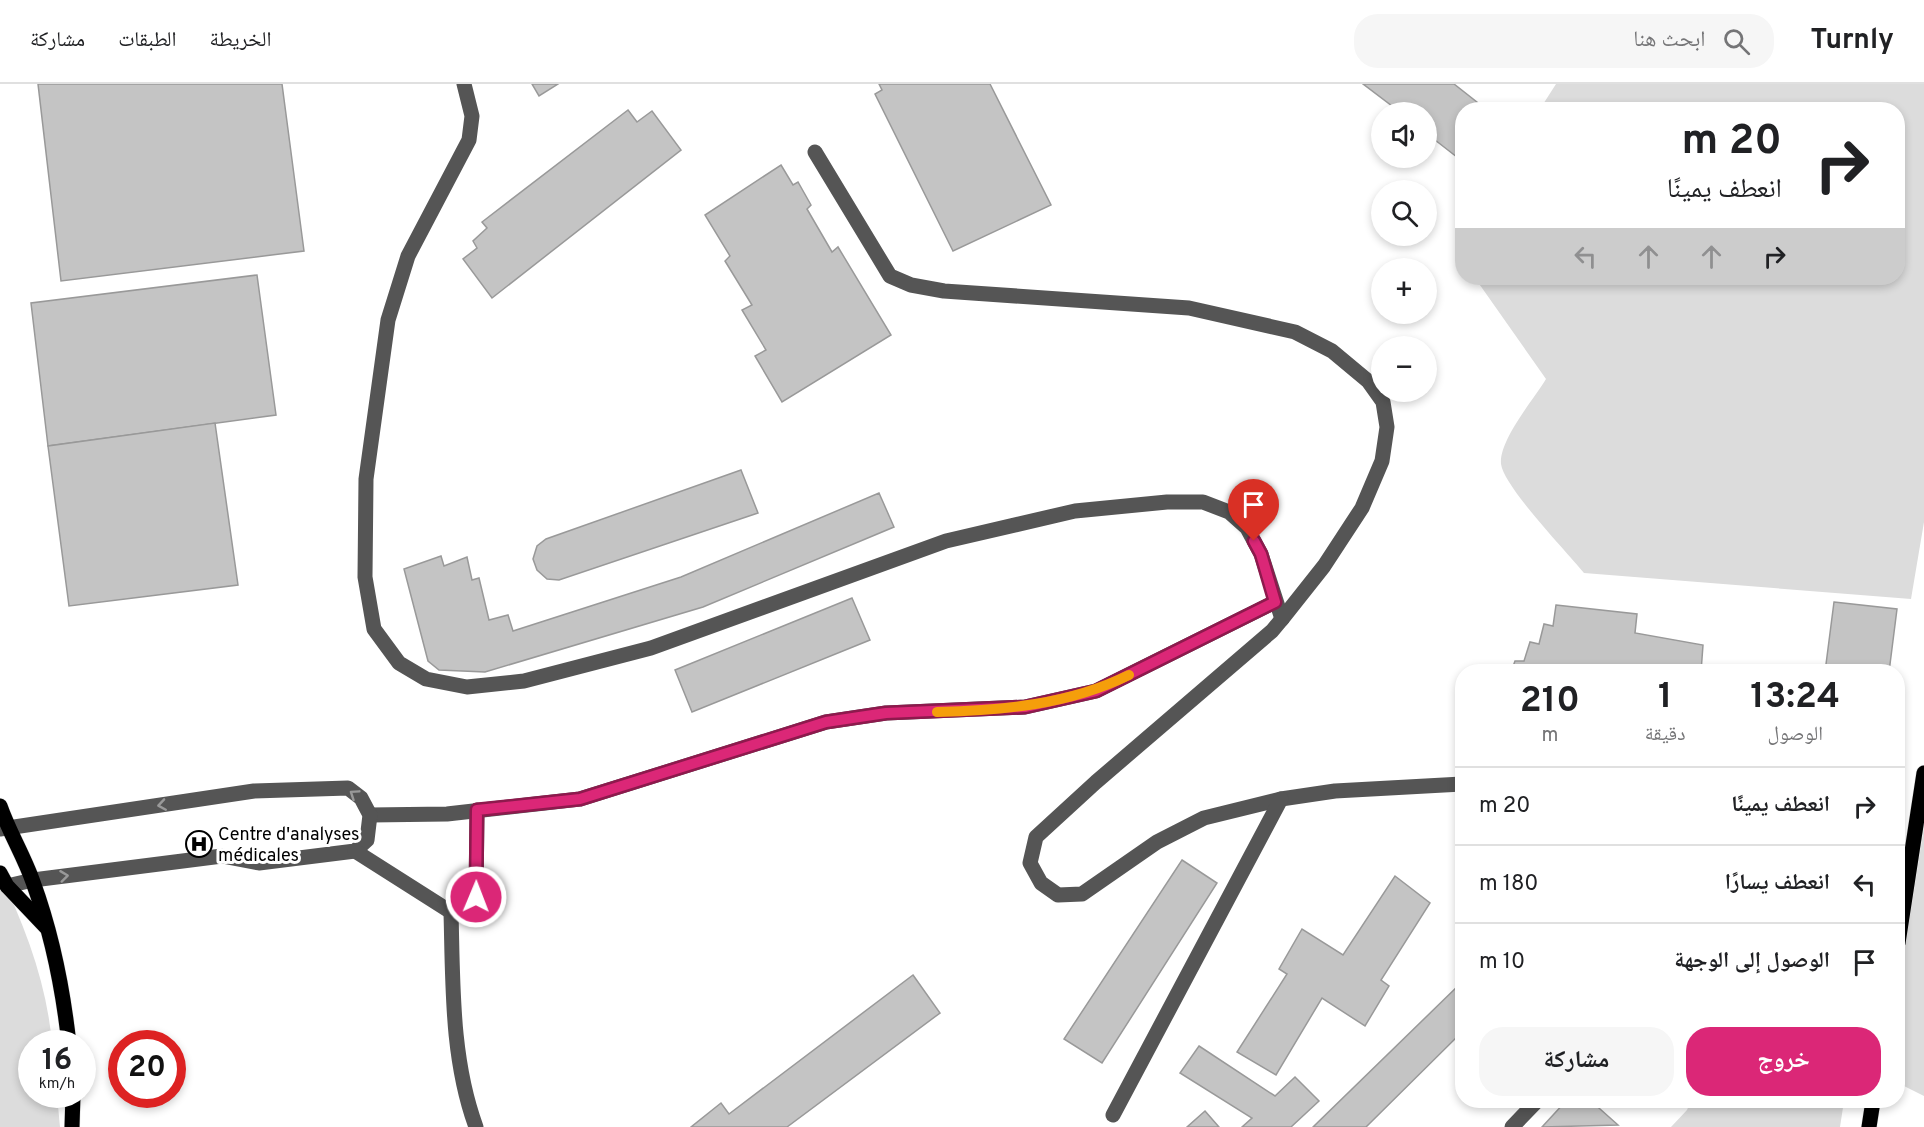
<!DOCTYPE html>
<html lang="ar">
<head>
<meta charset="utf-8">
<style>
	body { margin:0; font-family:Overpass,"Noto Naskh Arabic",sans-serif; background:#f6f6f6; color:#202124; direction:rtl; height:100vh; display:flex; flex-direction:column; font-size:22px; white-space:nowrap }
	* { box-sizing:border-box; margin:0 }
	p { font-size:20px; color:#757577 }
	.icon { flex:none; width:33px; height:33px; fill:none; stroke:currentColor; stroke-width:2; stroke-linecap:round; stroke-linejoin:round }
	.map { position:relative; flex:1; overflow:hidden; direction:ltr }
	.panel { position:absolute; left:1455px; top:580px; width:450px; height:444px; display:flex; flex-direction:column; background:#fff; border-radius:24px; box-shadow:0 3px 9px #0003; direction:rtl }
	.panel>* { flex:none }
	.banner { position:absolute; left:1455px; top:18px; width:450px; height:183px; border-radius:24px; box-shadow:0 3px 9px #0003; direction:rtl; background:#fff; color:#202124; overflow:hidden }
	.controls { position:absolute; left:1371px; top:18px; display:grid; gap:12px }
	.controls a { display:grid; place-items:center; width:66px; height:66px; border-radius:50%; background:#fff; box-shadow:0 3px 9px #0003; font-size:30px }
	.speed { position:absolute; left:18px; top:946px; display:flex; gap:12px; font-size:30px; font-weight:700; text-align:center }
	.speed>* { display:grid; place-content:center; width:78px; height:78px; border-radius:50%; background:#fff; box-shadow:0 3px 9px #0003; line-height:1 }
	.speed small { font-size:15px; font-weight:400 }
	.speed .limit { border:9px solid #d22; background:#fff; color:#111 }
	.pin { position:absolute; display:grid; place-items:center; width:51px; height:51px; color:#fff; margin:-62px -26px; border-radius:50% 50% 50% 0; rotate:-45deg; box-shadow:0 0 6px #0007 }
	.pin .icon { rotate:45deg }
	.me { position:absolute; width:66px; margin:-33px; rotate:1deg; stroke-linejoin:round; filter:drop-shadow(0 0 4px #0008) }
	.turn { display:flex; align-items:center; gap:21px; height:126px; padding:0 24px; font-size:27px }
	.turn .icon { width:78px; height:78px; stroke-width:2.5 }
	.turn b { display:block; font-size:42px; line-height:51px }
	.lanes { display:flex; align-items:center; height:57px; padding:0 24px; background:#0003; justify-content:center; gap:30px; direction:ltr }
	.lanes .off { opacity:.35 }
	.eta { display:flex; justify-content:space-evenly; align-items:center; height:102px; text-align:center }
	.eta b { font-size:36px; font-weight:700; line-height:42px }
	.cta { display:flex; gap:12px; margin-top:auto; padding:12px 24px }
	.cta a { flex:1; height:69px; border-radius:24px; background:#db2777; color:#fff; font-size:24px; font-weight:700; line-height:69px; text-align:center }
	.cta a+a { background:#f6f6f6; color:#202124 }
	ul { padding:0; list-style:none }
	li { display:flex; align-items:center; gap:18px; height:78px; padding:0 24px; border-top:2px solid #e0e0e0 }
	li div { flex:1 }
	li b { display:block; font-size:22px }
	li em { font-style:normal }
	header { display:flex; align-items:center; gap:36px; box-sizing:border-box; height:84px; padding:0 30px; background:#fff; border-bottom:2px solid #e0e0e0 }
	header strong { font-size:28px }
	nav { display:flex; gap:33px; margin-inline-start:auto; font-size:21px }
	.search { width:420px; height:54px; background:#f6f6f6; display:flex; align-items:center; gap:15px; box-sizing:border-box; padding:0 21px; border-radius:24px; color:#757577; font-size:22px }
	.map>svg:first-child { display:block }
	.green { fill:#dcdcdc }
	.building { fill:#c4c4c4; stroke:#999; stroke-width:1.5 }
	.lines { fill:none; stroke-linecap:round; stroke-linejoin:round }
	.major-casing { stroke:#dbdbdb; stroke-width:16 }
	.minor { stroke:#555; stroke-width:15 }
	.major { stroke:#000; stroke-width:15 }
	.oneway { stroke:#999 }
	.route-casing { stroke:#8e194d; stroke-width:15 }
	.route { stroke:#db2777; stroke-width:10 }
	.slow { stroke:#f59e0b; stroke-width:10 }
	.labels { text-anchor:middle; stroke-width:6; stroke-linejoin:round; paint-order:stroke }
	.poi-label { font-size:18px; fill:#000; stroke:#fff; text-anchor:start }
</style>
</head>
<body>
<header>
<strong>Turnly</strong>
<div class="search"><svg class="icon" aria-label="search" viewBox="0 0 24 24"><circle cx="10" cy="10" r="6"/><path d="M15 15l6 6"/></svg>ابحث هنا</div>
<nav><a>الخريطة</a><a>الطبقات</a><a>مشاركة</a></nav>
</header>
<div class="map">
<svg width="1924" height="1043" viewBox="0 0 1924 1043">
	<rect width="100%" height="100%" fill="#fff"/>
	<g class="green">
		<path d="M1556,0H1924V438L1911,515L1584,489C1567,468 1504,403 1501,380C1499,356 1534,315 1546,295L1475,194H1898V26L1540,25Z"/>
		<polygon points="1924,743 1924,1012 1898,999 1898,907"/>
		<path d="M0,790C26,845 47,900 52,960H32V1011H57L60,1043H0Z"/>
		<polygon points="1691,1017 1844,1017 1840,1043 1671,1043 1687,1026"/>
	</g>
	<g class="building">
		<polygon points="38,0 282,0 304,167 61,197"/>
		<polygon points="532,0 558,0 539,12"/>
		<polygon points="879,0 990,0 1051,121 953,167 875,10 882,6"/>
		<polygon points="1363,0 1454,0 1487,26 1462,26 1462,77 1426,49 1426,28 1400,28"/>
		<polygon points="628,26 637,38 652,27 681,66 492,214 463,175 477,164 473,157 487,144 482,138"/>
		<polygon points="781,81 793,101 798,98 811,121 807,125 832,168 838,163 891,251 782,318 755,272 766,266 742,226 752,221 725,177 730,172 705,131"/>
		<polygon points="257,191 276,331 48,362 31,219"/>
		<polygon points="215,339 238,501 69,522 48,362"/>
		<polygon points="741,386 758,429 559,496 547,495 537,486 533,475 537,462 546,455"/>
		<polygon points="879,409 894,443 703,523 485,588 439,586 428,577 404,485 441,472 444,482 467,473 472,496 479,494 489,536 508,531 513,547 681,493"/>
		<polygon points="852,514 870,556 692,628 675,586"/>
		<polygon points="1834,518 1897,525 1889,588 1825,588"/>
		<polygon points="1556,521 1637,530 1635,549 1703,561 1701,588 1511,588 1515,577 1524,577 1530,558 1539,560 1544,540 1553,542"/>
		<polygon points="1182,776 1217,799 1102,979 1064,955"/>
		<polygon points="1395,792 1430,819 1381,896 1389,902 1365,942 1322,914 1276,991 1237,968 1287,890 1279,885 1302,845 1343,871"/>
		<polygon points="913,891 940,929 787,1043 691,1043 721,1019 729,1030"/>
		<polygon points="1462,898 1462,948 1366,1043 1313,1043"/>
		<polygon points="1199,962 1275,1012 1295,993 1319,1017 1291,1043 1242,1043 1252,1034 1180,989"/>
		<polygon points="1566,1017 1591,1017 1618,1041 1542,1043"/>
		<polygon points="1205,1027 1219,1043 1187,1043"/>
	</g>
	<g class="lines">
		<defs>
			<g id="major">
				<path d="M0,722C9,748 24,772 33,798C52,850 63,905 69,960"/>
				<polyline points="0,789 7,802 46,843"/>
				<polyline points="1898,859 1924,689"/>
				<polyline points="72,1043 73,1011"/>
				<polyline points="1869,1043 1873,1017"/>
			</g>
		</defs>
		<use href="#major" class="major-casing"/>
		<g class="minor">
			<polyline points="464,0 472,32 469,56 408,172 388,236 366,395 365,493 374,545 399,579 426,595 467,603 524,597 651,564 946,457 1075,427 1167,418 1203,418 1229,428 1247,444 1261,470 1282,535"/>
			<polyline points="815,68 890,192 911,201 944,207 1189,224 1295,248 1332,267 1368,297 1383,318 1387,343 1382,377 1362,424 1324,482 1282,535 1272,547 1096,698 1036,753 1030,779 1041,799 1058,811 1082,810 1157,758 1204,734 1281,715 1335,707 1462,700"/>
			<polyline points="370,731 447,730 580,715 826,638 886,629 1025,623 1096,607 1275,518"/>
			<polyline points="0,745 254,707 348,704 361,714 370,731 367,756 355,767 259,779 222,772 33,796 7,802"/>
			<polyline points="355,767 451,828 469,825 476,813 477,726"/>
			<path d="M451,828C453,900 451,975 476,1043"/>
			<polyline points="1113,1031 1281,715"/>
			<polyline points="1512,1043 1537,1017"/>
		</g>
		<use href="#major" class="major"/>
	</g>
	<defs><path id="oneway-chevron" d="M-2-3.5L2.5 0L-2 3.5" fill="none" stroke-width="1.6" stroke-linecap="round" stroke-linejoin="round" transform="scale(1.5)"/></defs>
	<g class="oneway">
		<use href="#oneway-chevron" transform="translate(354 710) rotate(-146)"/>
		<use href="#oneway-chevron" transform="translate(162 721) rotate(171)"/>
		<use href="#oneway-chevron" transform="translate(64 792) rotate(-7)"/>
	</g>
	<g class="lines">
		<defs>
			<polyline id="route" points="476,813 477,726 580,715 826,638 886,629 1025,623 1096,607 1275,518 1261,470 1254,457"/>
		</defs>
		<use href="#route" class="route-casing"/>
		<use href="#route" class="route"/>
		<path class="slow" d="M937,628C1004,626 1068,621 1129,591"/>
	</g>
	<defs>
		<symbol id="hospital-ring" viewBox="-11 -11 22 22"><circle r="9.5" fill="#fff" stroke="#000" stroke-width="1.5"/><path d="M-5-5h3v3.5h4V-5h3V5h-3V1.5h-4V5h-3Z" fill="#000"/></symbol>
	</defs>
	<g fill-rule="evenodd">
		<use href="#hospital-ring" x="184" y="745" width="30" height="30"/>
	</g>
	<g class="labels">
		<g class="poi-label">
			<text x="218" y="756">Centre d'analyses<tspan x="218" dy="21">médicales</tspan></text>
		</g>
	</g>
</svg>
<div class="controls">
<a><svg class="icon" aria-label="sound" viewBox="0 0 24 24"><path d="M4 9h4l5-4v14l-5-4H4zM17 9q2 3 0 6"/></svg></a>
<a><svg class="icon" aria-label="search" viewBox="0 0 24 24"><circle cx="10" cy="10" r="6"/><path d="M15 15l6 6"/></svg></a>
<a>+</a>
<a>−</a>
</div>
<div class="speed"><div>16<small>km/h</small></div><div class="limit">20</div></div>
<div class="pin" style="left:1254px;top:457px;background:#d93025"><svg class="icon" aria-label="arrive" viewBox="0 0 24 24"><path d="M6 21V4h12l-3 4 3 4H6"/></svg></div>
<svg class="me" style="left:476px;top:813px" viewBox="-20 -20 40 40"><circle r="17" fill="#db2777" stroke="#fff" stroke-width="3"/><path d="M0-11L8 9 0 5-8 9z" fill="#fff"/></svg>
<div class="banner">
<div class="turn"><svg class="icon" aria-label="right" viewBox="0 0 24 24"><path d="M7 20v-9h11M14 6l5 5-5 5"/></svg><div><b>20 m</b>انعطف يمينًا</div></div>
<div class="lanes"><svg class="icon off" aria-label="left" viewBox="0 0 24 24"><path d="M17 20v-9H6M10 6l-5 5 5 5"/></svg><svg class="icon off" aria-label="ahead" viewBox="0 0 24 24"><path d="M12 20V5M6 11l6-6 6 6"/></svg><svg class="icon off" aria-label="ahead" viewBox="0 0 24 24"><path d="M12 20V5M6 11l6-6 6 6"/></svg><svg class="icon" aria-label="right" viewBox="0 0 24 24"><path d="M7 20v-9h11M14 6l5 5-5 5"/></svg></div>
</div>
<section class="panel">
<div class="eta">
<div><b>13:24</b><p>الوصول</p></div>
<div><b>1</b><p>دقيقة</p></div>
<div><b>210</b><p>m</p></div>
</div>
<ul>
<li><svg class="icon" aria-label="right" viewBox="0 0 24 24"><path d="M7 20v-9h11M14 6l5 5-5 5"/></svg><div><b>انعطف يمينًا</b></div><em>20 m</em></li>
<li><svg class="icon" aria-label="left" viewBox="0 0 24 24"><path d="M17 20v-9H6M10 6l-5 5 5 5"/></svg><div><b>انعطف يسارًا</b></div><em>180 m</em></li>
<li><svg class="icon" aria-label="arrive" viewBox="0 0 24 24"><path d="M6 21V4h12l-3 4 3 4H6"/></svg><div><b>الوصول إلى الوجهة</b></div><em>10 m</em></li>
</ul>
<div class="cta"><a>خروج</a><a>مشاركة</a></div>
</section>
</div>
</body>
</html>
